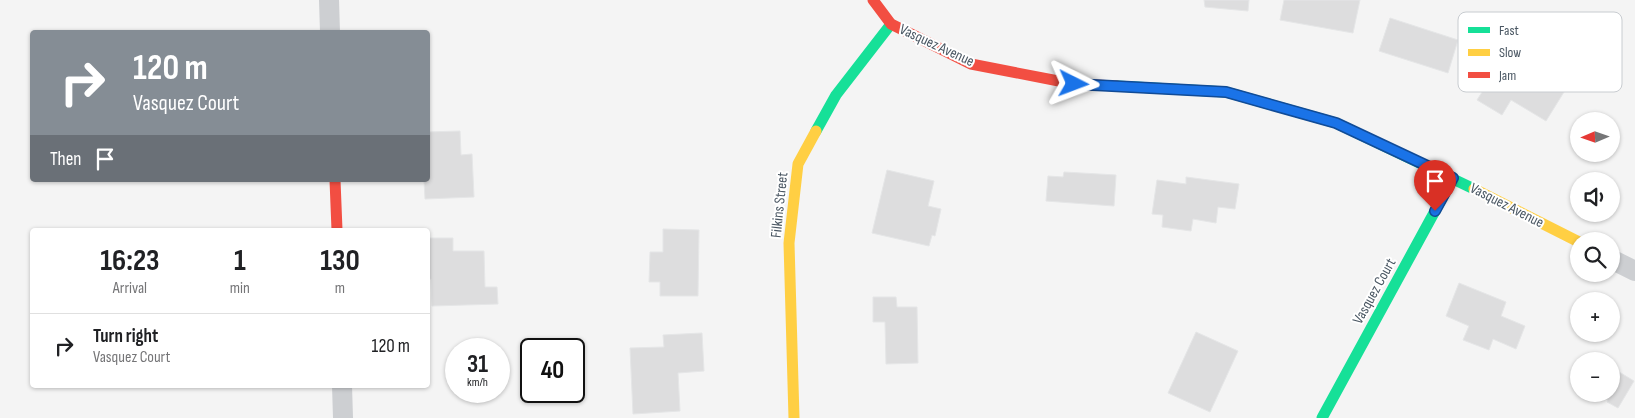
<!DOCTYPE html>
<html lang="en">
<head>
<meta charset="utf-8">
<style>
	body { margin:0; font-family:"Sofia Sans Condensed",sans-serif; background:#f6f6f6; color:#202124; height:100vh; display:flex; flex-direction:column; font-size:19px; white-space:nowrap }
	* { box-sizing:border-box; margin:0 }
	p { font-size:16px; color:#757577 }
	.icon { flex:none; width:28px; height:28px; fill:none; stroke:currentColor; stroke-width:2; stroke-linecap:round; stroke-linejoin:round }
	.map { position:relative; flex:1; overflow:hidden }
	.side { position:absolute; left:30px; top:228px; width:400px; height:160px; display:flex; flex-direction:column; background:#fff; border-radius:5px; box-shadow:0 1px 4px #0004 }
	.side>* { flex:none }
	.guide { position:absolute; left:30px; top:30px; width:400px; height:152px; border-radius:5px; box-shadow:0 1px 4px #0004; background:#858d95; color:#fff; overflow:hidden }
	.needle { width:32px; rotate:268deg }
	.buttons { position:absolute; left:1570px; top:112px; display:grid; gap:10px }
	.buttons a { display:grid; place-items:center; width:50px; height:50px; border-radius:50%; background:#fff; box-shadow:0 1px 4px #0004; font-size:25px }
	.speed { position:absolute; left:445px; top:338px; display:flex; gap:10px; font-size:25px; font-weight:700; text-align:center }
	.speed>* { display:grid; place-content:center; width:65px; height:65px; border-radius:50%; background:#fff; box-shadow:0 1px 4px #0004; line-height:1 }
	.speed small { font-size:12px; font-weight:400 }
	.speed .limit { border:2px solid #111; border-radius:8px; background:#fff; color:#111 }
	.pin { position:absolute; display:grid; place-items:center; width:42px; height:42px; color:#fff; margin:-51px -21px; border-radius:50% 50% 50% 0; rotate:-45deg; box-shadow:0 0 5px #0007 }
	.pin .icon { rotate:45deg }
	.me { position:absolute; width:55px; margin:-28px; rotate:93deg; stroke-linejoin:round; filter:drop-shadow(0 0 4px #0008) }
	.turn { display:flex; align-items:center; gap:18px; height:105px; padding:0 20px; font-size:22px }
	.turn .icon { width:65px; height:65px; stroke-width:2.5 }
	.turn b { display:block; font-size:35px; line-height:42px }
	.then { display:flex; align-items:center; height:48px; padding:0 20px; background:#0003; gap:10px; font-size:19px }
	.eta { display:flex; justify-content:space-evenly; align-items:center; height:85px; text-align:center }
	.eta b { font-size:30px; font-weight:700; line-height:35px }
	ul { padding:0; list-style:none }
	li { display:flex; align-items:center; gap:15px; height:65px; padding:0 20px; border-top:1px solid #e0e0e0 }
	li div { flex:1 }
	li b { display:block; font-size:19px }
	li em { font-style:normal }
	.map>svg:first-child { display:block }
	.building { fill:#ddddde; stroke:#e5e6e7 }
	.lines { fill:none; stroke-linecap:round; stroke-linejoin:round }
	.street { stroke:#cdcfd2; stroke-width:20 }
	.fast { stroke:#16e098; stroke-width:11 }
	.slow { stroke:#ffcf43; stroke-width:11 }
	.jam { stroke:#f24e42; stroke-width:11 }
	.route-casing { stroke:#114b97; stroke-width:12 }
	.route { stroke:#1a73e8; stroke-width:9 }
	.labels { text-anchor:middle; stroke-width:4; stroke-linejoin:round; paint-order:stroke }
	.street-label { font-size:15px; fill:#495662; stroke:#fff }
	.key { fill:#fff; stroke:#c8ccd0; stroke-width:1 }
	.key-label { font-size:14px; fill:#495662 }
</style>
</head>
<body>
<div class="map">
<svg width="1635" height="418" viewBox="0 0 1635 418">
	<rect width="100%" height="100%" fill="#f4f4f4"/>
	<g class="building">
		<polygon points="1204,0 1249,0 1248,11 1205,7"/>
		<polygon points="1284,0 1360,0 1353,33 1280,20"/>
		<polygon points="1390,18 1458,40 1448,73 1379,51"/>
		<polygon points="1505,56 1564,92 1546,121 1511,100 1502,115 1477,100"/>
		<polygon points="460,131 461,155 472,154 474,197 425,199 424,180 428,180 428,132"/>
		<polygon points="887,170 934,181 928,206 941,209 935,236 932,235 929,246 872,233"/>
		<polygon points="1064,172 1116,175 1114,206 1046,201 1048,176 1063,177"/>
		<polygon points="1186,177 1239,184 1235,209 1218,207 1216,223 1193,219 1191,231 1162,227 1163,215 1152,214 1157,180 1186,184"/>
		<polygon points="663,229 699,230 698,296 660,296 660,282 649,282 650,252 663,252"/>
		<polygon points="428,238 453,238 453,251 484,251 485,287 497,287 498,304 432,306 431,279 428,280"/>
		<polygon points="1459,283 1506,302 1501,316 1525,326 1516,349 1493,339 1489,350 1463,340 1469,326 1446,316"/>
		<polygon points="873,297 896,297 897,307 917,307 918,363 886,364 885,322 873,322"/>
		<polygon points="1196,332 1238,351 1210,412 1168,393"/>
		<polygon points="702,333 704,371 678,373 680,411 633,414 630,348 664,347 663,335"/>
		<polygon points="1611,367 1634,381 1618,408 1607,402 1608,400 1599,394 1611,394"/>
	</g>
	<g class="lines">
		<g class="street">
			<polyline points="329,0 330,32"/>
			<polyline points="1611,259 1635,271"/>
			<polyline points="342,385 343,418"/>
		</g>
		<g class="fast">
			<polyline points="1117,86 1226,92 1336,123 1474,189"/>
			<polyline points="816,131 836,95 891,24"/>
			<polyline points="1322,418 1453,178"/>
		</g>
		<g class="slow">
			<polyline points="1474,189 1579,242"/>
			<polyline points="794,418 789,243 798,164 816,131"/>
		</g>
		<g class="jam">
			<polyline points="873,0 891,24 971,64 1074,84 1117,86"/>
			<polyline points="335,180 337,230"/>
		</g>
	</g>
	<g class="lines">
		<defs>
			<polyline id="route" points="1074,84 1226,92 1336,123 1453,178 1435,211"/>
		</defs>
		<use href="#route" class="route-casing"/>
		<use href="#route" class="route"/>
	</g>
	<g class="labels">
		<g class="street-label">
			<text transform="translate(937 45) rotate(25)" y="5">Vasquez Avenue</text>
			<text transform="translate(779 205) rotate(-84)" y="5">Filkins Street</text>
			<text transform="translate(1507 205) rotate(27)" y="5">Vasquez Avenue</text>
			<text transform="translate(1374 291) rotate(-61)" y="5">Vasquez Court</text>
		</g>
	</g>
	<rect x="1458" y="12" width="164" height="80" rx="8" class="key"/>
	<rect x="1468" y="27" width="22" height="6" fill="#16e098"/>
	<rect x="1468" y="49" width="22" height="7" fill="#ffcf43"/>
	<rect x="1468" y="72" width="22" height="6" fill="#f24e42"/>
	<g class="key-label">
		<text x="1499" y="35">Fast</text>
		<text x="1499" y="57">Slow</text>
		<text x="1499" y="80">Jam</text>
	</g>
</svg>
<div class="buttons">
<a><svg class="needle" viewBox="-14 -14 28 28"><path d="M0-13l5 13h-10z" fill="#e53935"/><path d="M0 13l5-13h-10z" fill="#757577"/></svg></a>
<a><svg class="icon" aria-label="sound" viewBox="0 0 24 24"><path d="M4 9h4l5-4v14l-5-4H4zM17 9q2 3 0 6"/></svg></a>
<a><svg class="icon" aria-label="search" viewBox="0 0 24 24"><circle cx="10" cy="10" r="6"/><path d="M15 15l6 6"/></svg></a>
<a>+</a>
<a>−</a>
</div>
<div class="speed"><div>31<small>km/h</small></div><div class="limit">40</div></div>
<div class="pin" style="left:1435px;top:211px;background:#d93025"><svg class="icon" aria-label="arrive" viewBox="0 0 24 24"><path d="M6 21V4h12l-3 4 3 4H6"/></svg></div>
<svg class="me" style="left:1074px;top:84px" viewBox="-20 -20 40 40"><path d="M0-17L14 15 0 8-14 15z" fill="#1a73e8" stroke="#fff" stroke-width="4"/></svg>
<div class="guide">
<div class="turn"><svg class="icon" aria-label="right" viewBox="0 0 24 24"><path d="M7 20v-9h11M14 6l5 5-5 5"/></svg><div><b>120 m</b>Vasquez Court</div></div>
<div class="then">Then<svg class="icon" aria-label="arrive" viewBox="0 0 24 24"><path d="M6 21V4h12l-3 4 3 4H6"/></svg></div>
</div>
<section class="side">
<div class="eta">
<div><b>16:23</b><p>Arrival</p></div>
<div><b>1</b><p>min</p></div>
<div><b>130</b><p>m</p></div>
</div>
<ul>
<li><svg class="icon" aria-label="right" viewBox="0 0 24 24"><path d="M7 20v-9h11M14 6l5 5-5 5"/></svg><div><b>Turn right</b><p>Vasquez Court</p></div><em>120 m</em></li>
</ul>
</section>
</div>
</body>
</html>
